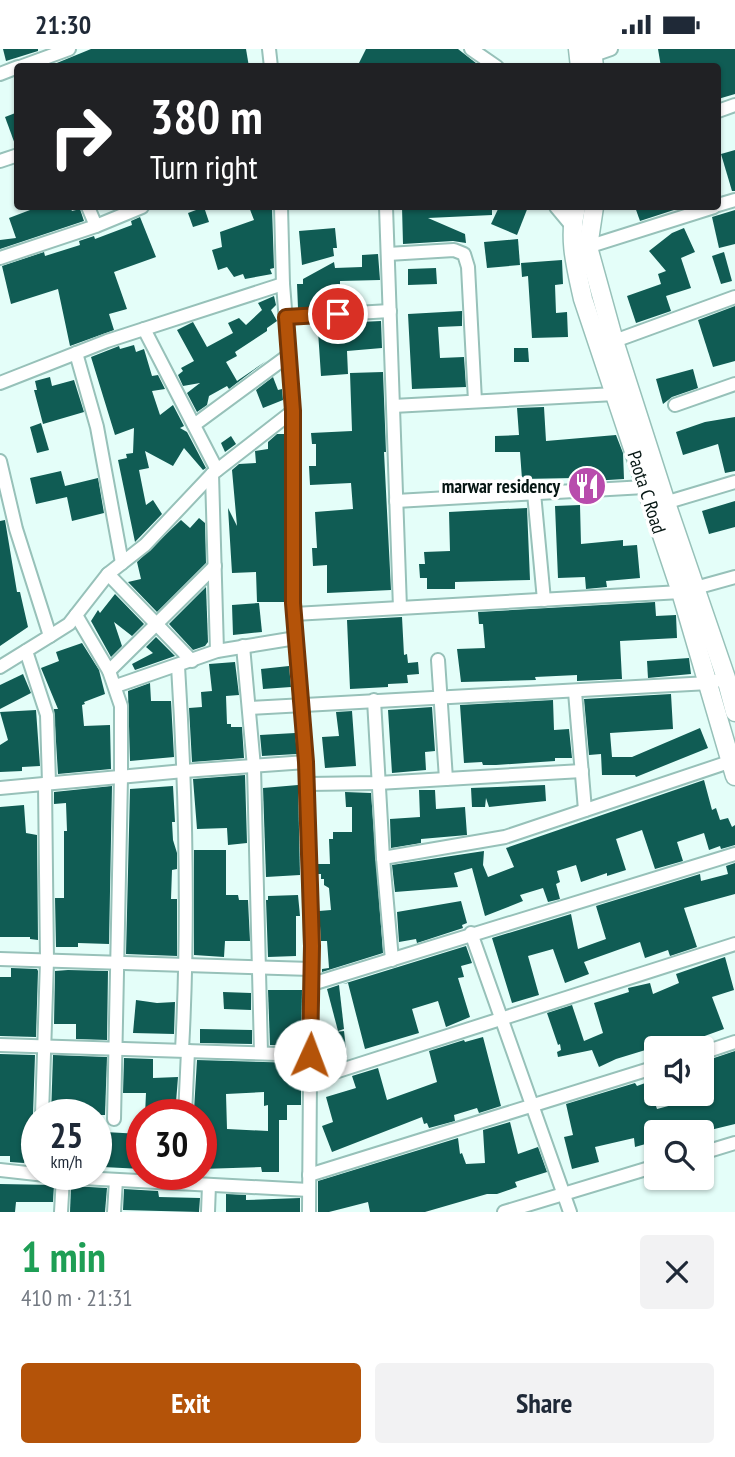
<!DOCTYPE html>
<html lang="en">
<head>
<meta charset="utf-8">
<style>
	body { margin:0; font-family:"PT Sans Narrow",sans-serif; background:#f2f2f3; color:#1f2937; height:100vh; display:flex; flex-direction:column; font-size:26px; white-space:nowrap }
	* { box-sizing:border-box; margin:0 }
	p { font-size:23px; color:#747a83 }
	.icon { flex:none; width:38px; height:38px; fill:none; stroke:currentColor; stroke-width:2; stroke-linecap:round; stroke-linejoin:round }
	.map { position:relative; height:1163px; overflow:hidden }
	.side { display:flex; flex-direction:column; background:#fff; flex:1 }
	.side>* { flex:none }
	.hud { position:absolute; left:14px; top:14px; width:707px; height:147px; border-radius:7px; box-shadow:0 2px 5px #0004; background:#202124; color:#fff; overflow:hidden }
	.fabs { position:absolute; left:644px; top:987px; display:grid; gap:14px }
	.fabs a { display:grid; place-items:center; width:70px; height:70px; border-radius:7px; background:#fff; box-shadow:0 2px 5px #0004; font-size:35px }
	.speed { position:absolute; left:21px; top:1050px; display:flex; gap:14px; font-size:35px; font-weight:700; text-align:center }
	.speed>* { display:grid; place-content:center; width:91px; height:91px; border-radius:50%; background:#fff; box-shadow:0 2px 5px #0004; line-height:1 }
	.speed small { font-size:18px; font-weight:400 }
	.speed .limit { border:10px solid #d22; background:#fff; color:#111 }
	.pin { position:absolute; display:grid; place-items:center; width:60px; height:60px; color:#fff; margin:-30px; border:4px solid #fff; border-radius:50%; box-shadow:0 2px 7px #0007 }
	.me { position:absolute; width:77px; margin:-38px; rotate:2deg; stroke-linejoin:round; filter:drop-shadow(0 0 5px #0008) }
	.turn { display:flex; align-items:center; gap:24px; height:147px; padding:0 21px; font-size:32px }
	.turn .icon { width:91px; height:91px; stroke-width:2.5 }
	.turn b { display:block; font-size:49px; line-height:60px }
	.round { display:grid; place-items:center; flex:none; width:74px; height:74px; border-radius:7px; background:#f2f2f3 }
	.overview { display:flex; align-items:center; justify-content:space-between; height:119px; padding:0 21px }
	h1 { font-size:42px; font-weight:700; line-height:52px; color:#1e9e55 }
	.cta { display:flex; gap:14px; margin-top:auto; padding:14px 21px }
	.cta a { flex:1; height:80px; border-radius:7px; background:#b45309; color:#fff; font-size:28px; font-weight:700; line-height:80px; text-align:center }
	.cta a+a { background:#f2f2f3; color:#1f2937 }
	.status { display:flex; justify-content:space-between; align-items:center; height:49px; padding:0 35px; background:#fff; direction:ltr }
	.status svg { height:19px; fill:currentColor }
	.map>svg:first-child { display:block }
	.building { fill:#105c54; fill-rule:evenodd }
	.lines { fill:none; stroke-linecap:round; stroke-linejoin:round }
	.street-casing { stroke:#97c1b9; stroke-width:16 }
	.secondary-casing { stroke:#97c1b9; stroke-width:21 }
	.street { stroke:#fff; stroke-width:12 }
	.secondary { stroke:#fff; stroke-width:18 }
	.route-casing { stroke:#753606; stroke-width:18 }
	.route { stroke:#b45309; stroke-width:12 }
	.labels { text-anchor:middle; stroke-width:7; stroke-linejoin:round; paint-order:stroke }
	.poi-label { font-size:19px; font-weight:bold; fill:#061613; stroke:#fff; text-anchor:end }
	.street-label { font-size:19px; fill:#061613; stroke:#fff }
</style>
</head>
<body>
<div class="status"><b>21:30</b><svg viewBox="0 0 49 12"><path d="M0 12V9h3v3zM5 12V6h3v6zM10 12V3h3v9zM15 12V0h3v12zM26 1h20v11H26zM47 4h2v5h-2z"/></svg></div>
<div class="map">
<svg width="735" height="1163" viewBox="0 0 735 1163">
	<rect width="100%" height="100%" fill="#e4fef9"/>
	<g class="building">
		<polygon points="3,0 38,0 38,2 6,12"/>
		<polygon points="91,0 246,0 249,18 47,18"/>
		<polygon points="366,0 458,0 481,18 357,18"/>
		<polygon points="658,0 735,0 735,45 718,50 718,18 661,18"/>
		<polygon points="18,63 18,97 16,98 5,68"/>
		<polygon points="735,101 735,142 732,142 721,105"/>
		<polygon points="29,158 70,158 72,162 80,160 84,172 0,200 0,191 16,189 9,169 30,161"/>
		<polygon points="204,158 209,173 193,178 188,164"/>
		<polygon points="249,158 272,158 274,219 270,220 272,225 245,230 243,225 234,228 227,218 218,221 212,201 222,198 220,183 254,171"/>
		<polygon points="402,158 492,158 492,166 428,169 465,185 466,194 453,192 403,195"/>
		<polygon points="499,158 528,158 517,186 491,175"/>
		<polygon points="635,158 680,158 680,159 640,172"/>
		<polygon points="735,161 735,195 719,199 712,168"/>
		<polygon points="140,168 156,208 114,223 127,260 109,265 114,281 70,297 58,240 11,255 2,217 44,203 45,207 80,196 79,192 94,187 95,190 132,176 131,172"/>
		<polygon points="335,179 337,199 333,199 334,207 302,216 299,182"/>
		<polygon points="684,179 695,203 681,209 691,239 666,247 671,262 636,274 627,247 661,235 658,225 666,222 649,202 672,184"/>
		<polygon points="518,190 520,216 487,219 484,193"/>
		<polygon points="724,203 732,232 721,235 712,207"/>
		<polygon points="378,205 380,231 340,232 340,241 324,242 324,257 298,259 297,235 303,235 303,230 334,213 335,219 362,218 362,206"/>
		<polygon points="562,211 563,235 555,236 556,264 567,263 568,288 532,289 528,227 522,228 521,214"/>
		<polygon points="436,219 437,235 408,236 408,220"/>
		<polygon points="274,247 276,256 271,261 277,272 267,279 267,282 235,303 237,307 226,313 237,332 266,312 229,340 227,337 209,347 207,356 197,363 187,344 200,334 183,337 178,326 183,322 181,319 194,312 177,281 193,273 207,298 233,284 228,274 239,269 246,276 262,261 258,254"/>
		<polygon points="735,257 735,312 713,318 698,271"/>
		<polygon points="462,262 462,277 438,278 440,309 464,308 466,338 412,340 408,265"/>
		<polygon points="381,272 382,299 347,302 348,325 321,327 318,282 360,279 360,273"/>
		<polygon points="134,296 136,303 144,300 152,327 158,326 165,340 152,342 160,366 173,356 184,377 180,379 187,383 206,419 203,421 184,399 173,417 145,402 149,419 139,421 146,456 153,451 162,465 135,493 118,411 127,409 126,405 133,404 134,379 115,386 91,308 119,297 120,300"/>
		<polygon points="514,299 528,299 529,313 514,313"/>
		<polygon points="693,320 698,339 672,348 663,355 656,330"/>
		<polygon points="383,323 386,403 384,403 391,541 327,544 327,516 313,517 312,499 317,499 315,463 353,460 351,434 310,436 309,417 316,417 316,395 312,395 311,384 352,382 350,324"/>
		<polygon points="50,328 52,337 74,331 84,363 43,375 34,341 37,341 35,332"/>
		<polygon points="273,328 278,341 282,340 283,351 263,359 256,341"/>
		<polygon points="544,358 546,392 616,386 623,404 624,430 576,433 575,429 522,430 520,403 495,403 495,387 519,386 517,359"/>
		<polygon points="735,368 735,422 725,424 718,395 683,406 676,383 705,373"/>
		<polygon points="41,374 49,401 37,404 30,378"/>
		<polygon points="277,385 284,385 284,553 257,553 256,523 232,524 228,459 237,477 232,421 239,415 256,414 255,402 268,400 268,393"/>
		<polygon points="231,387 236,395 225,403 221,394"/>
		<polygon points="61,422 65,437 98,429 104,464 72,472 67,448 36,455 30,429"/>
		<polygon points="735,452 735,478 709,485 702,462"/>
		<polygon points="580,456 581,495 623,491 623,497 637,496 640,529 606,532 607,538 586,540 585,528 558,529 555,457"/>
		<polygon points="527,459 530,531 455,533 455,540 427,540 427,529 420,529 419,515 425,515 424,503 450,502 449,463"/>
		<polygon points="199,469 205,474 206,514 157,563 128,533 141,530 137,513 181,471 190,479"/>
		<polygon points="5,471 17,543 20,543 28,578 0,597 0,472"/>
		<polygon points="206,538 208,593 205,597 193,601 169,575"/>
		<polygon points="115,545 144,575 132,587 114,573 122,597 111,608 91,572 98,561 100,564"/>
		<polygon points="655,553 656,567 676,566 677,589 620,592 622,630 577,632 577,626 535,628 536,631 461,633 457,600 485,599 483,575 479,575 478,563"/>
		<polygon points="259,554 262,583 233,586 232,556"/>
		<polygon points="402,568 404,606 407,605 408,614 418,613 419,625 407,626 408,634 388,635 388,638 350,640 347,571"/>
		<polygon points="156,588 175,607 135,621 132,615 153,604 146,598"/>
		<polygon points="82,594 99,621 105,645 84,653 85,655 82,656 84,677 110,676 111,720 58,725 54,660 58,660 41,619 59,612 56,603"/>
		<polygon points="689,609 691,625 648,629 647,612"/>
		<polygon points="235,613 239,646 226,647 227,675 231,675 231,678 242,678 244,709 192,713 189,659 202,658 201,643 212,642 209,615"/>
		<polygon points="289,617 291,638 263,640 261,620"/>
		<polygon points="23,625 31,644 0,660 0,636"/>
		<polygon points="150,634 151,652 171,652 174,708 130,712 128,642"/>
		<polygon points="671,645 673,680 610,684 612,708 632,708 700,679 708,699 636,728 635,726 602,726 601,705 589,706 584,650"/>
		<polygon points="553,651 554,681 569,680 572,709 555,709 555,712 496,716 483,716 482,713 464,714 460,656"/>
		<polygon points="432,658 435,702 425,703 426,721 392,724 388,661"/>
		<polygon points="36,661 40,717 22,718 22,722 0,723 0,696 8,691 0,663"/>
		<polygon points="352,662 356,717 325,719 322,688 339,687 336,663"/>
		<polygon points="295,684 297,705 262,707 260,686"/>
		<polygon points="245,726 247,794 228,796 227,779 197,780 193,730"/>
		<polygon points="704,731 712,761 716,759 720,771 728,769 732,778 735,776 735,796 721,800 720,797 709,801 704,784 677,793 683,812 655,820 642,781 616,790 626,821 607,827 607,824 581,833 576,816 557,822 560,833 556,835 560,850 548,853 543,839 520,846 523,852 485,867 472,819 454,824 458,838 395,843 392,816 484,802 483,816 488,828 514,818 506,799"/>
		<polygon points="298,736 300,826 266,828 263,739"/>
		<polygon points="545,736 546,752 489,758 486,749 485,758 472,758 471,739"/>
		<polygon points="112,737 109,895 78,894 78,898 56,898 55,849 64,849 64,782 67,782 66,754 54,755 54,743"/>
		<polygon points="173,737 175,773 172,773 173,791 177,804 177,820 172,821 171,850 177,850 177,907 126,905 130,740"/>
		<polygon points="419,741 435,741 436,760 465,758 467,786 421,790 421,794 391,799 390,770 420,768"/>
		<polygon points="345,743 371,744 383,904 322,923 322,920 329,919 327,892 321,892 319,862 331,861 329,839 324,836 324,830 321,830 321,825 318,825 318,815 330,815 329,790 333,790 333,783 352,783 352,758 346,758"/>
		<polygon points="24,756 26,784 37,786 38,891 30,890 30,888 0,888 0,758"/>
		<polygon points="194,801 226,801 226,846 238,846 239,851 248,851 250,892 225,892 224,908 194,906"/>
		<polygon points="735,814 735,845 684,859 697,898 670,907 668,901 645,909 640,893 584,913 589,925 565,934 553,900 528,907 539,946 512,954 492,889 571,865 578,900 606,890 596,857 700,825 701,832 728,825 726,817"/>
		<polygon points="298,846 300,867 296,867 296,907 268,908 266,851 268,851 268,847"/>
		<polygon points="461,852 467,874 462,876 463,879 417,894 416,890 399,893 397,863"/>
		<polygon points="466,897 472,914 461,917 464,928 458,929 470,968 446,978 438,952 412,960 419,984 365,1000 348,934 343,935"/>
		<polygon points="725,908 734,941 712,948 724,980 677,997 652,999 616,1010 599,1018 592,1001 558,1008 557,1003 561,1001 560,995 558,996 547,964 572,956 584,992 603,984 594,954 629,943 628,939 650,934 653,945 679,934 676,925"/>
		<polygon points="11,919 37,920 38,922 36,988 0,987 0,928 11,928"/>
		<polygon points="68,921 108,922 107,991 76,990 76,975 54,975 55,922"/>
		<polygon points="339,936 344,980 338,982 327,940"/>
		<polygon points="268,941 302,941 301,997 270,996"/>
		<polygon points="223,943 251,944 251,961 224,960"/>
		<polygon points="136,951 157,954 175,953 174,985 133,984"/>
		<polygon points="200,980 252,981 252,995 200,994"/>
		<polygon points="344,982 347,1009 330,1010 327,984"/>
		<polygon points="483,988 501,1057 479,1064 477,1059 454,1066 455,1072 429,1079 427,1074 424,1075 422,1068 332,1103 322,1077 333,1073 326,1048 356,1039 352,1027 378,1019 387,1051 437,1033 429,1002 464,991 465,993"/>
		<polygon points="735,1002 735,1075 702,1083 656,1083 656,1092 635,1098 634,1089 595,1098 599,1113 572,1120 564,1088 573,1086 566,1055 635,1034 637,1037 648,1033 657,1060 691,1051 690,1045 702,1045 702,1013"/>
		<polygon points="0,1005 35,1006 33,1066 37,1073 37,1109 26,1109 24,1114 10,1113 10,1107 0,1107"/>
		<polygon points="53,1006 107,1008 105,1066 51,1066"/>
		<polygon points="124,1009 153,1010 153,1029 178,1028 175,1066 145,1066 146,1044 123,1044"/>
		<path d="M197,1011L301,1014V1056H287V1071H279V1123H262L261,1118L201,1120V1066H197V1061H194ZM264,1043V1057L268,1056V1082L227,1080L226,1045Z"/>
		<polygon points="510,1073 518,1105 538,1098 547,1123 515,1133 517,1138 497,1145 487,1145 425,1163 370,1163 368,1153 329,1163 318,1163 318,1132 458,1089 460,1105 462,1104 466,1115 485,1114 483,1081"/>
		<polygon points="105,1083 141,1085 142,1120 103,1118"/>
		<polygon points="0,1135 54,1136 53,1153 16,1153 15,1163 0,1163"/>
		<polygon points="71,1137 107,1139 105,1163 70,1163"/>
		<polygon points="124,1140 158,1142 159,1148 200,1149 199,1163 123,1161"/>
		<polygon points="226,1145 246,1146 246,1151 300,1149 300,1163 226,1163"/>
	</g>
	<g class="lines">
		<defs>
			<g id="street">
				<polyline points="269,0 271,18"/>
				<polyline points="471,0 497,18"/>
				<polyline points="588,8 611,0"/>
				<polyline points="20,18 69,0"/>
				<polyline points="0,25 18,18"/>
				<polyline points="718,62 735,56"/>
				<polyline points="0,112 18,106"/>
				<polyline points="718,156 735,151"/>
				<polyline points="88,158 96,177 142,158"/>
				<polyline points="281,158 283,235 293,362 293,554 306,713 311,897 309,1163"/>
				<polyline points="386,158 400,559"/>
				<polyline points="556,158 571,176"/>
				<polyline points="581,200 714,158"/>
				<polyline points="388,205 454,201 464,205 468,218 475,352"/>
				<polyline points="0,209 96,177"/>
				<polyline points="286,268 390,262"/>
				<polyline points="144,280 217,421"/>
				<polyline points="609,294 735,248"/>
				<polyline points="76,304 97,378 122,514"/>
				<polyline points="0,334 107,292 283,235"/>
				<polyline points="675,356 735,335"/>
				<polyline points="393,357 615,345"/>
				<polyline points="194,376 289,306"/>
				<polyline points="0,412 16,480 50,587 0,618"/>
				<polyline points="212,425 217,602"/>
				<polyline points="534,444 544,551"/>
				<polyline points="396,452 645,438"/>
				<polyline points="658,456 735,433"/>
				<polyline points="108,525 192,612"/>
				<polyline points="294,565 681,543 735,528"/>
				<polyline points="76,566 109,622 121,657 121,728 114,1070"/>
				<polyline points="50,587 69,575 108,525 145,496 212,425 293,362"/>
				<polyline points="243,597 254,718 261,1004"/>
				<polyline points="26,602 47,666 49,734"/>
				<polyline points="438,611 446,730"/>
				<path d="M178,617C186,745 189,873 182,1001"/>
				<polyline points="109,622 215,517"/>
				<polyline points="116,637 217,602 296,589"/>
				<polyline points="575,643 585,761"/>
				<polyline points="374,651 383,809 392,911"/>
				<polyline points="249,659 709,634 726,629"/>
				<polyline points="307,735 378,734 582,722"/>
				<polyline points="0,739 184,722 306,713"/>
				<polyline points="383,809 505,788 735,711"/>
				<polyline points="471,884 570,1163"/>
				<polyline points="0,910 311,920"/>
				<polyline points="312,935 735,805"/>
				<polyline points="0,996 310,1006"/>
				<polyline points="702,1004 735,993"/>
				<polyline points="310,1031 735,895"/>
				<polyline points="42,1066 47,912 45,735"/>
				<polyline points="185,1066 188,1002"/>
				<polyline points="702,1104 735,1094"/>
				<polyline points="0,1121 63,1128 309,1141"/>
				<polyline points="309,1126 656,1018"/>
				<polyline points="61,1163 63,1128"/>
				<polyline points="114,1163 116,1131"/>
				<polyline points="208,1163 209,1136"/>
				<polyline points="504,1163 656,1117"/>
			</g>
			<g id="secondary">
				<polyline points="578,0 580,18"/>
				<polyline points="592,0 594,18"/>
				<path d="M576,158C568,190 576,218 583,250L681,543L735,727"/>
				<polyline points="594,158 588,198 614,292 666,454 726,629 735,663"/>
			</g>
		</defs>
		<use href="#street" class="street-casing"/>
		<use href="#secondary" class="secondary-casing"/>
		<use href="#street" class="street"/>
		<use href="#secondary" class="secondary"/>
	</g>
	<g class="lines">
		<defs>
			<polyline id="route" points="310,1006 312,897 306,713 293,554 293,362 286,268 338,265"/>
		</defs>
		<use href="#route" class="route-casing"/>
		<use href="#route" class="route"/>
	</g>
	<defs>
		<symbol id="restaurant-disc" viewBox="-11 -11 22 22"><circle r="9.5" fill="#b84cad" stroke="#fff"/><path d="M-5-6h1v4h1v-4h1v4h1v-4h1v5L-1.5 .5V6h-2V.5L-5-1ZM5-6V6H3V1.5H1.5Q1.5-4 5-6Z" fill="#fff"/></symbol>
	</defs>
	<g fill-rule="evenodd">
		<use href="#restaurant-disc" x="565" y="415" width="44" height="44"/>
	</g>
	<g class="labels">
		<g class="poi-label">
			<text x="560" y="444">marwar residency</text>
		</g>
		<g class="street-label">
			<text transform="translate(647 443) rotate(72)" y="7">Paota C Road</text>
		</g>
	</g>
</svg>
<div class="fabs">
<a><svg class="icon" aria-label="sound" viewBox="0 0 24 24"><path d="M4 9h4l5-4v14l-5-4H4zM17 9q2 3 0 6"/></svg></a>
<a><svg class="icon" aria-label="search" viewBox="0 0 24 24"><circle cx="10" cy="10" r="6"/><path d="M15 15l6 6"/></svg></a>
</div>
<div class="speed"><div>25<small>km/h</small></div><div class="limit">30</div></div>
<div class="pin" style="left:338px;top:265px;background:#d93025"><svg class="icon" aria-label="arrive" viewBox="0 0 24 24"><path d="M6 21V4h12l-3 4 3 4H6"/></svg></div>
<svg class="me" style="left:310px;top:1006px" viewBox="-20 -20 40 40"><circle r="19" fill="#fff"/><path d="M0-13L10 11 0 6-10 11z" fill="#b45309"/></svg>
<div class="hud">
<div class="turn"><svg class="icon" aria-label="right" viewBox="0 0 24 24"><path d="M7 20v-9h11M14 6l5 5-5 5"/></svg><div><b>380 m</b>Turn right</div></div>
</div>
</div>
<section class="side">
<div class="overview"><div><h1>1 min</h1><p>410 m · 21:31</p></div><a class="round"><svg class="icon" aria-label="close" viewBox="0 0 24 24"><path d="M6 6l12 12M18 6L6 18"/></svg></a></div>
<div class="cta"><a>Exit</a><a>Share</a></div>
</section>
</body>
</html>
